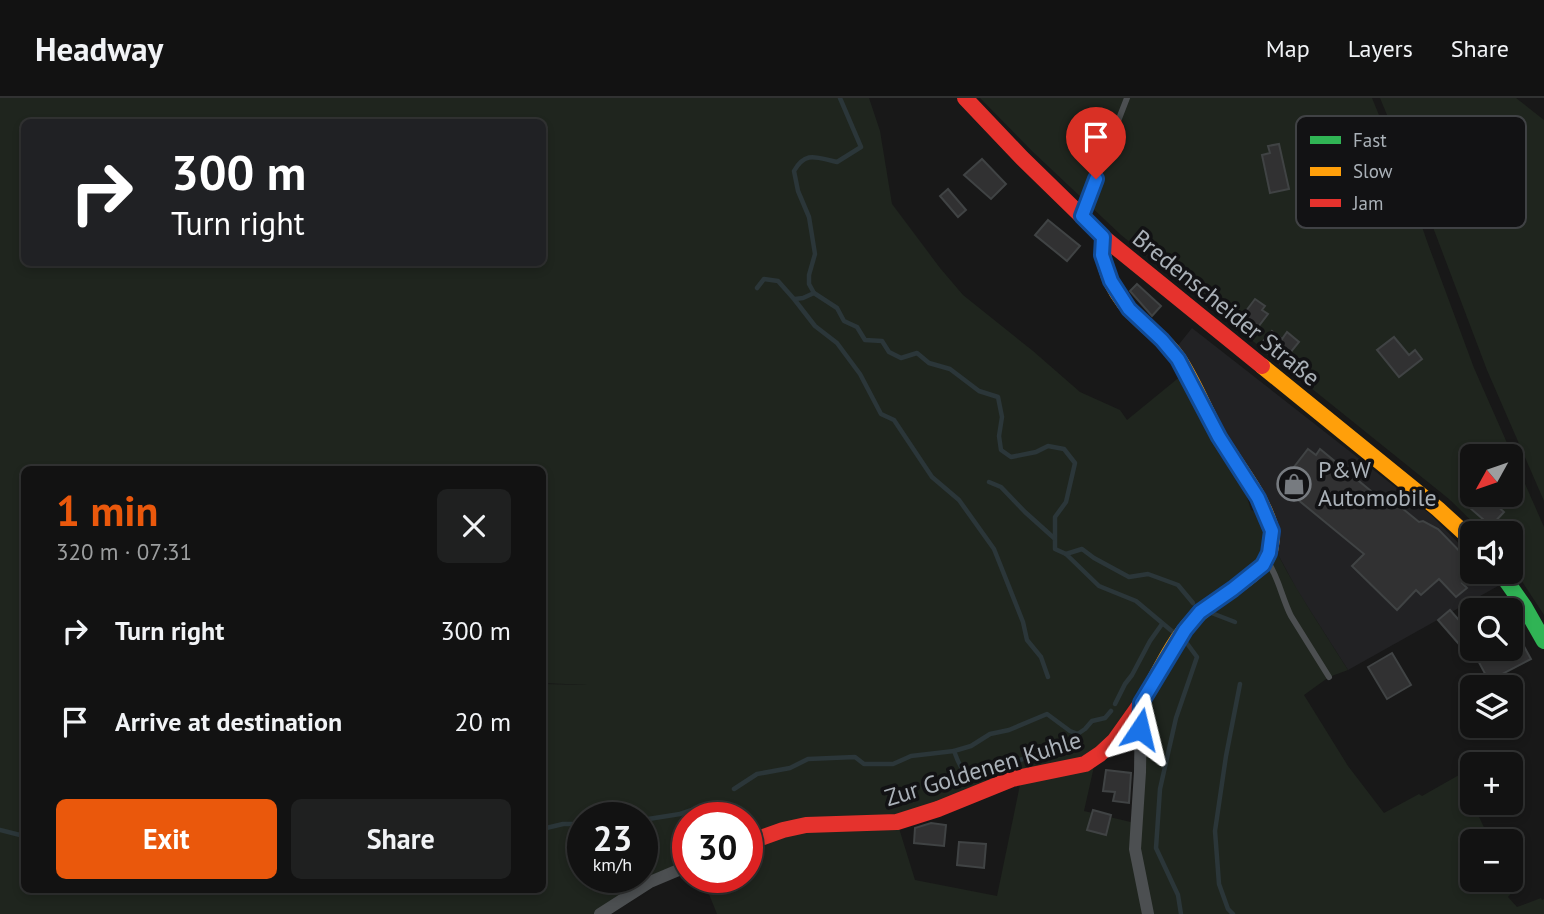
<!DOCTYPE html>
<html lang="en">
<head>
<meta charset="utf-8">
<style>
	body { margin:0; font-family:"PT Sans",sans-serif; background:#1f2020; color:#f1f3f6; height:100vh; display:flex; flex-direction:column; font-size:26px; white-space:nowrap }
	* { box-sizing:border-box; margin:0 }
	p { font-size:23px; color:#9c9e9f }
	.icon { flex:none; width:38px; height:38px; fill:none; stroke:currentColor; stroke-width:2; stroke-linecap:round; stroke-linejoin:round }
	.map { position:relative; flex:1; overflow:hidden }
	.side { position:absolute; left:21px; top:368px; width:525px; height:427px; display:flex; flex-direction:column; background:#121212; border-radius:10px; box-shadow:0 4px 10px #0003,0 0 0 2px #313232 }
	.side>* { flex:none }
	.banner { position:absolute; left:21px; top:21px; width:525px; height:147px; border-radius:10px; box-shadow:0 4px 10px #0003,0 0 0 2px #313232; background:#202124; color:#fff; overflow:hidden }
	.needle { width:46px; rotate:230deg }
	.buttons { position:absolute; left:1460px; top:346px; display:grid; gap:14px }
	.buttons a { display:grid; place-items:center; width:63px; height:63px; border-radius:10px; background:#121212; box-shadow:0 4px 10px #0003,0 0 0 2px #313232; font-size:35px }
	.speed { position:absolute; left:567px; top:704px; display:flex; gap:14px; font-size:35px; font-weight:700; text-align:center }
	.speed>* { display:grid; place-content:center; width:91px; height:91px; border-radius:50%; background:#121212; box-shadow:0 4px 10px #0003,0 0 0 2px #313232; line-height:1 }
	.speed small { font-size:18px; font-weight:400 }
	.speed .limit { border:10px solid #d22; background:#fff; color:#111 }
	.pin { position:absolute; display:grid; place-items:center; width:60px; height:60px; color:#fff; margin:-72px -30px; border-radius:50% 50% 50% 0; rotate:-45deg; box-shadow:0 0 7px #0007 }
	.pin .icon { rotate:45deg }
	.me { position:absolute; width:77px; margin:-38px; rotate:10deg; stroke-linejoin:round; filter:drop-shadow(0 0 5px #0008) }
	.turn { display:flex; align-items:center; gap:24px; height:147px; padding:0 35px; font-size:32px }
	.turn .icon { width:91px; height:91px; stroke-width:2.5 }
	.turn b { display:block; font-size:49px; line-height:60px }
	.round { display:grid; place-items:center; flex:none; width:74px; height:74px; border-radius:10px; background:#1f2020 }
	.headline { display:flex; align-items:center; justify-content:space-between; height:119px; padding:0 35px }
	h1 { font-size:42px; font-weight:600; line-height:52px; color:#ea580c }
	.button { display:flex; gap:14px; margin-top:auto; padding:14px 35px }
	.button a { flex:1; height:80px; border-radius:10px; background:#ea580c; color:#fff; font-size:28px; font-weight:600; line-height:80px; text-align:center }
	.button a+a { background:#1f2020; color:#f1f3f6 }
	ul { padding:0; list-style:none }
	li { display:flex; align-items:center; gap:21px; height:91px; padding:0 35px }
	li div { flex:1 }
	li b { display:block; font-size:26px }
	li em { font-style:normal }
	header { display:flex; align-items:center; gap:42px; box-sizing:border-box; height:98px; padding:0 35px; background:#121212; border-bottom:2px solid #313232 }
	header strong { font-size:33px }
	nav { display:flex; gap:38px; margin-inline-start:auto; font-size:24px }
	.map>svg:first-child { display:block }
	.built { fill:#222224 }
	.green { fill:#1f251e; fill-rule:evenodd }
	.lines { fill:none; stroke-linecap:round; stroke-linejoin:round }
	.stream { stroke:#2b3639; stroke-width:4.5 }
	.building { fill:#313132; stroke:#404344; stroke-width:2 }
	.lane { stroke:#4c4f51; stroke-width:6 }
	.street { stroke:#4c4f51; stroke-width:12 }
	.fast { stroke:#30b455; stroke-width:16 }
	.slow { stroke:#ff9f0a; stroke-width:16 }
	.jam { stroke:#e5322d; stroke-width:16 }
	.route-casing { stroke:#114b97; stroke-width:18 }
	.route { stroke:#1a73e8; stroke-width:12 }
	.labels { text-anchor:middle; stroke-width:7; stroke-linejoin:round; paint-order:stroke }
	.street-label { font-size:24px; fill:#aab1b8; stroke:#121214 }
	.poi-label { font-size:24px; fill:#aab1b8; stroke:#121214; text-anchor:start }
	.key { fill:#121214; stroke:#404245; stroke-width:2 }
	.key-label { font-size:19px; fill:#aab1b8 }
</style>
</head>
<body>
<header>
<strong>Headway</strong>
<nav><a>Map</a><a>Layers</a><a>Share</a></nav>
</header>
<div class="map">
<svg width="1544" height="816" viewBox="0 0 1544 816">
	<rect width="100%" height="100%" fill="#181818"/>
	<polygon class="built" points="1192,230 1431,417 1472,459 1472,474 1486,474 1498,488 1348,572 1297,492 1267,436 1176,250"/>
	<g class="green">
		<path d="M0,0H869L880,33L892,106L940,170L963,197L1033,253L1080,294L1120,312L1127,322L1182,277L1242,383L1251,412L1259,415C1281,471 1316,521 1348,572L1329,579L1304,597L1348,668L1384,715L1419,696L1422,698L1459,677L1491,744H1472V782H1509L1514,792L1508,799L1517,809L1541,800L1542,802L1544,801V816H1150L1137,750L1138,694L1149,598L1113,649L1095,664L1084,713L1135,725V753L1147,816H717L702,779H747V747L760,742L817,727L869,728L881,730L898,727L915,782L997,798L1021,682L1084,665L1048,670L1019,679L915,716L882,724L830,723L814,724L769,736L747,744V719H688V766L685,767L684,765L649,778L596,816H0ZM24,24H542V164H24ZM24,371H542L543,585L587,587L543,586L542,791H24ZM583,719H642V779H583Z"/>
		<path d="M980,0H1372L1406,83L1428,146L1474,270L1544,429V517L1510,465V436H1485L1449,401L1121,137L1033,54ZM1472,359H1510V397H1472Z"/>
		<polygon points="1380,0 1516,0 1544,22 1544,403 1487,272 1417,87 1422,85 1420,78 1413,80"/>
	</g>
	<g class="lines">
		<g class="stream">
			<path d="M840,0L861,49L837,64C817,60 806,52 794,73L798,93L809,119L815,156L809,177V186L814,195L837,210L844,223L857,229L865,242L882,243L889,254L901,260L917,255L929,265L950,271L979,293L998,299L1002,319L999,338L1001,352L1011,359L1036,354L1048,348L1064,351L1075,365L1066,404L1055,419V451L1066,456L1099,488L1136,503L1173,534"/>
			<polyline points="757,190 764,181 778,183 794,201 815,228 837,245 860,276 881,316 894,322 932,379 959,402 994,451 1023,524 1027,542 1041,559 1048,579"/>
			<polyline points="795,201 803,200 814,195"/>
			<polyline points="989,384 1001,389 1025,414 1054,440"/>
			<polyline points="1066,456 1082,451 1094,460 1129,479 1148,476 1178,487 1193,505"/>
			<polyline points="1209,514 1235,524"/>
			<polyline points="1115,606 1125,586 1132,577 1150,543 1162,526"/>
			<polyline points="954,653 971,648 990,636 1009,632 1047,616 1070,633 1078,636"/>
			<path d="M734,691L757,676L790,670L808,661L855,659L864,666H893L911,658L954,653C959,665 961,677 977,677L1052,651L1066,644L1085,631L1092,623L1105,620L1111,613"/>
			<polyline points="642,722 680,716 710,706"/>
			<polyline points="542,731 563,726 583,726"/>
			<polyline points="0,732 24,738"/>
			<polyline points="1181,816 1178,797 1156,750 1160,691 1176,620 1197,559 1186,544"/>
			<polyline points="1233,816 1228,811 1219,786 1215,733 1226,658 1240,586"/>
		</g>
	</g>
	<g class="building">
		<polygon points="1279,46 1289,91 1270,95 1262,57 1270,55 1268,48"/>
		<polygon points="982,61 1006,86 991,101 964,77"/>
		<polygon points="948,91 966,112 958,119 940,98"/>
		<polygon points="1048,122 1080,148 1067,163 1035,137"/>
		<polygon points="1137,186 1161,208 1152,218 1130,193"/>
		<polygon points="1255,201 1265,208 1262,212 1268,216 1258,229 1243,217"/>
		<polygon points="1272,233 1282,241 1287,234 1299,244 1281,266 1259,248"/>
		<polygon points="1394,239 1409,257 1415,252 1422,261 1399,279 1377,252"/>
		<polygon points="1308,351 1316,357 1320,351 1382,402 1386,397 1419,424 1423,423 1438,431 1472,466 1472,477 1462,485 1467,490 1456,499 1439,481 1421,497 1416,492 1397,512 1352,468 1364,456 1280,387"/>
		<polygon points="1482,397 1485,397 1504,414 1491,428 1470,410"/>
		<polygon points="1450,512 1472,537 1472,547 1465,553 1438,522"/>
		<polygon points="1510,523 1531,561 1489,583 1476,559 1490,551 1510,551"/>
		<polygon points="1392,555 1411,587 1387,601 1368,569"/>
		<polygon points="1106,672 1131,675 1129,705 1113,703 1115,694 1103,693"/>
		<polygon points="1093,712 1111,717 1106,737 1087,732"/>
		<polygon points="931,725 946,727 944,748 914,745 915,730"/>
		<polygon points="959,744 986,746 984,770 957,767"/>
	</g>
	<g class="lines">
		<g class="lane">
			<polyline points="1082,116 1127,0"/>
			<path d="M1268,464C1279,481 1282,500 1291,518L1329,579"/>
		</g>
		<g class="street">
			<polyline points="1141,608 1140,674 1135,751 1148,816"/>
			<polyline points="600,816 650,784 688,768"/>
		</g>
		<polyline class="fast" points="1500,474 1524,508 1544,543"/>
		<g class="slow">
			<path d="M1103,139C1100,172 1117,201 1141,223C1154,235 1168,245 1178,260C1195,285 1205,314 1220,340C1237,368 1260,395 1270,427C1273,437 1272,449 1268,458C1258,480 1210,502 1192,523C1172,544 1157,579 1142,604"/>
			<polyline points="1262,268 1438,411 1472,442"/>
		</g>
		<g class="jam">
			<polyline points="965,0 1022,60 1103,139 1262,268"/>
			<polyline points="747,745 783,732 806,727 897,724 938,711 1012,681 1085,666 1100,656 1115,642 1142,604"/>
		</g>
	</g>
	<g class="lines">
		<defs>
			<polyline id="route" points="1096,81 1082,118 1103,139 1102,157 1111,183 1129,211 1162,242 1178,261 1219,339 1258,400 1272,433 1269,455 1263,467 1233,491 1200,514 1185,532 1141,605 1140,631"/>
		</defs>
		<use href="#route" class="route-casing"/>
		<use href="#route" class="route"/>
	</g>
	<defs>
		<symbol id="shop-ring" viewBox="-11 -11 22 22"><circle r="9.5" fill="#121214" stroke="#777b80" stroke-width="1.5"/><path d="M-5-2.5h2.3a2.7 3.5 0 0 1 5.4 0H5L5.5 6h-11ZM-1.5-2.5h3a1.5 2.3 0 0 0-3 0Z" fill="#777b80"/></symbol>
	</defs>
	<g fill-rule="evenodd">
		<use href="#shop-ring" x="1275" y="367" width="38" height="38"/>
	</g>
	<g class="labels">
		<g class="street-label">
			<text transform="translate(1226 210) rotate(39)" y="8">Bredenscheider Straße</text>
			<text transform="translate(983 671) rotate(-17)" y="8">Zur Goldenen Kuhle</text>
		</g>
		<g class="poi-label">
			<text x="1318" y="380">P&amp;W<tspan x="1318" dy="28">Automobile</tspan></text>
		</g>
	</g>
	<rect x="1296" y="18" width="230" height="112" rx="10" class="key"/>
	<rect x="1310" y="38" width="31" height="8" fill="#30b455"/>
	<rect x="1310" y="69" width="31" height="9" fill="#ff9f0a"/>
	<rect x="1310" y="101" width="31" height="8" fill="#e5322d"/>
	<g class="key-label">
		<text x="1353" y="49">Fast</text>
		<text x="1353" y="80">Slow</text>
		<text x="1353" y="112">Jam</text>
	</g>
</svg>
<div class="buttons">
<a><svg class="needle" viewBox="-14 -14 28 28"><path d="M0-13l5 13h-10z" fill="#e53935"/><path d="M0 13l5-13h-10z" fill="#9c9e9f"/></svg></a>
<a><svg class="icon" aria-label="sound" viewBox="0 0 24 24"><path d="M4 9h4l5-4v14l-5-4H4zM17 9q2 3 0 6"/></svg></a>
<a><svg class="icon" aria-label="search" viewBox="0 0 24 24"><circle cx="10" cy="10" r="6"/><path d="M15 15l6 6"/></svg></a>
<a><svg class="icon" aria-label="layers" viewBox="0 0 24 24"><path d="M12 4l9 5-9 5-9-5zM3 14l9 5 9-5"/></svg></a>
<a>+</a>
<a>−</a>
</div>
<div class="speed"><div>23<small>km/h</small></div><div class="limit">30</div></div>
<div class="pin" style="left:1096px;top:81px;background:#d93025"><svg class="icon" aria-label="arrive" viewBox="0 0 24 24"><path d="M6 21V4h12l-3 4 3 4H6"/></svg></div>
<svg class="me" style="left:1140px;top:631px" viewBox="-20 -20 40 40"><path d="M0-17L14 15 0 8-14 15z" fill="#1a73e8" stroke="#fff" stroke-width="4"/></svg>
<div class="banner">
<div class="turn"><svg class="icon" aria-label="right" viewBox="0 0 24 24"><path d="M7 20v-9h11M14 6l5 5-5 5"/></svg><div><b>300 m</b>Turn right</div></div>
</div>
<section class="side">
<div class="headline"><div><h1>1 min</h1><p>320 m · 07:31</p></div><a class="round"><svg class="icon" aria-label="close" viewBox="0 0 24 24"><path d="M6 6l12 12M18 6L6 18"/></svg></a></div>
<ul>
<li><svg class="icon" aria-label="right" viewBox="0 0 24 24"><path d="M7 20v-9h11M14 6l5 5-5 5"/></svg><div><b>Turn right</b></div><em>300 m</em></li>
<li><svg class="icon" aria-label="arrive" viewBox="0 0 24 24"><path d="M6 21V4h12l-3 4 3 4H6"/></svg><div><b>Arrive at destination</b></div><em>20 m</em></li>
</ul>
<div class="button"><a>Exit</a><a>Share</a></div>
</section>
</div>
</body>
</html>
